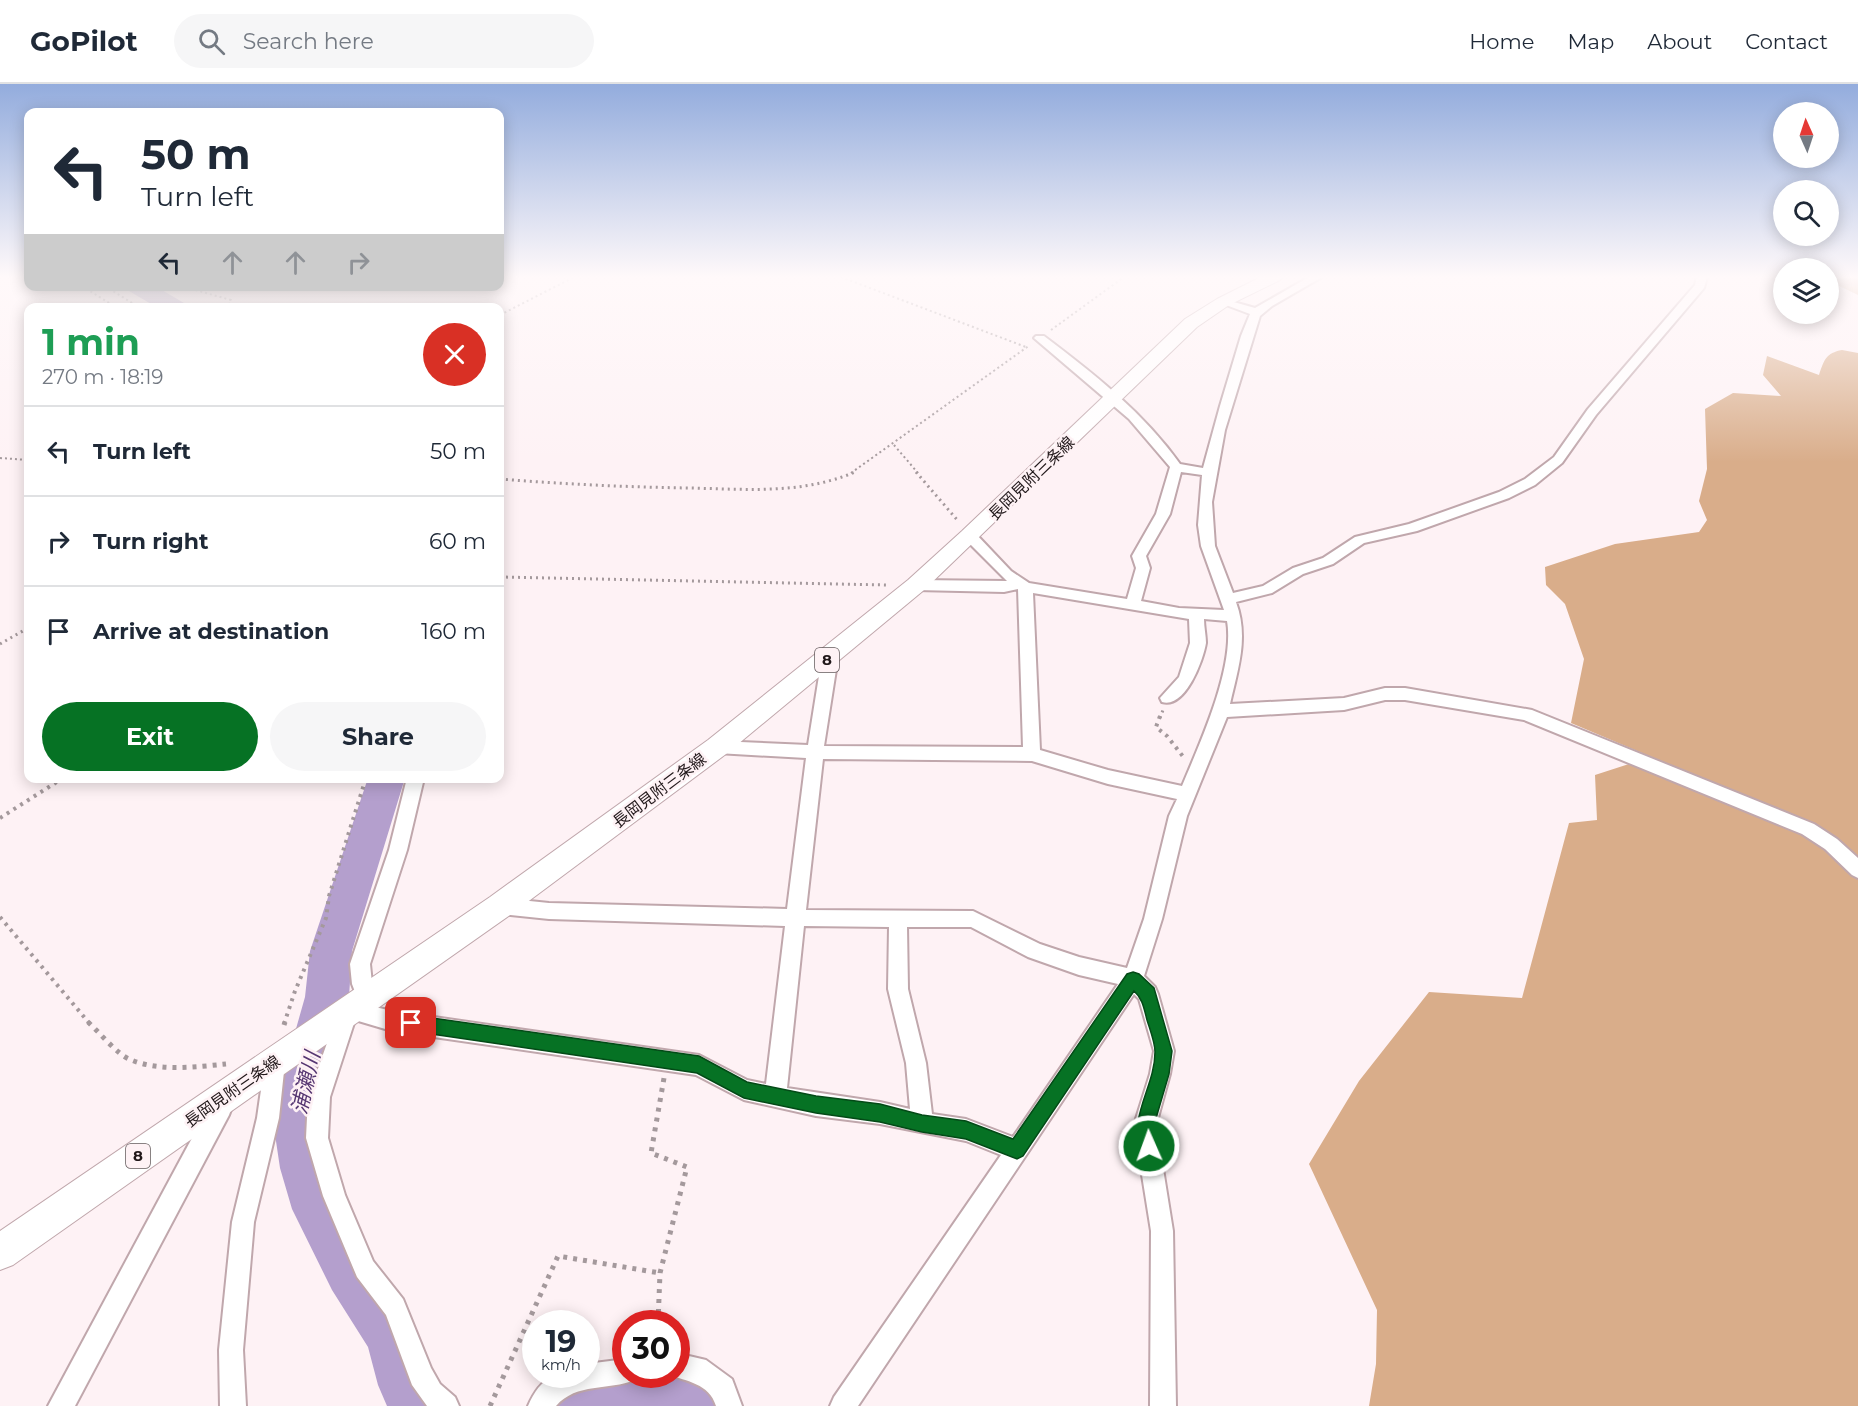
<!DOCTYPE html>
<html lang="en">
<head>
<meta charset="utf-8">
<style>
	body { margin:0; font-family:Montserrat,"Noto Sans JP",sans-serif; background:#f6f6f7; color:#1f2937; height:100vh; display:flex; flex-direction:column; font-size:22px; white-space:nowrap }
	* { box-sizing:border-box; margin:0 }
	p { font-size:20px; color:#747a83 }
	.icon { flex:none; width:33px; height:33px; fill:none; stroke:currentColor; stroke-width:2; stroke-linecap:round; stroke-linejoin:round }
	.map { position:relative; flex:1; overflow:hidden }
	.side { position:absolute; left:24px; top:219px; width:480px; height:480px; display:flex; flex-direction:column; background:#fff; border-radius:12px; box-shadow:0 3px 15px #0003 }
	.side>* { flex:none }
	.hud { position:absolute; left:24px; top:24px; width:480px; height:183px; border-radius:12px; box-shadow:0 3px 15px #0003; background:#fff; color:#1f2937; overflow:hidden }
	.needle { width:39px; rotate:357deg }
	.tools { position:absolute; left:1773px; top:18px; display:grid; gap:12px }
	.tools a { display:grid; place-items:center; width:66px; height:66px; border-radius:50%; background:#fff; box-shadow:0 3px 15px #0003; font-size:30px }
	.speed { position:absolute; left:522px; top:1226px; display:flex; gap:12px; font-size:30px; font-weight:700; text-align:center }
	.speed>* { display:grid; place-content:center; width:78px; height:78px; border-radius:50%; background:#fff; box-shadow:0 3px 15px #0003; line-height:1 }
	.speed small { font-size:15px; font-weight:400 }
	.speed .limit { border:9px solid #d22; background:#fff; color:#111 }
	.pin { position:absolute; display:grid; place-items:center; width:51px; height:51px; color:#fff; margin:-26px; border-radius:12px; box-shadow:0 3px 9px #0006 }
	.me { position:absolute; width:66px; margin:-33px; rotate:358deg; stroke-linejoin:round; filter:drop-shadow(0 0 4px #0008) }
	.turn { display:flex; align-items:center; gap:21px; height:126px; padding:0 18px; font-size:27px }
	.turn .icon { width:78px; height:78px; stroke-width:2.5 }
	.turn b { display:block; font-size:42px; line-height:51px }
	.lanes { display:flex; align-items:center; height:57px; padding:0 18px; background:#0003; justify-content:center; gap:30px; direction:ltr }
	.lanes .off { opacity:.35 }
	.round { display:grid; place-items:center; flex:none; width:63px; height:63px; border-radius:32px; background:#f6f6f7 }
	.head { display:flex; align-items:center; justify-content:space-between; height:102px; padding:0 18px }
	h1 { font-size:36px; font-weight:700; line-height:45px; color:#1e9e55 }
	.primary-button { display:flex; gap:12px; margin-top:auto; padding:12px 18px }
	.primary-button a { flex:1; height:69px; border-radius:36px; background:#067224; color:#fff; font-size:24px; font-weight:700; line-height:69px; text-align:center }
	.primary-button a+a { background:#f6f6f7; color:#1f2937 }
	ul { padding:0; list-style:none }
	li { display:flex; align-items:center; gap:18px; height:90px; padding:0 18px; border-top:2px solid #e0e1e3 }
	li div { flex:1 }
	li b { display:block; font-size:22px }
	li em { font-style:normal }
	header { display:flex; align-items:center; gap:36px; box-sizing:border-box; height:84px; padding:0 30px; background:#fff; border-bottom:2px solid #e0e1e3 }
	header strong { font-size:28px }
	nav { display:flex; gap:33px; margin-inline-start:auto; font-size:21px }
	.search { width:420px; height:54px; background:#f6f6f7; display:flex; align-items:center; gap:15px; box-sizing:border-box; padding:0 21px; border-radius:33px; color:#747a83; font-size:22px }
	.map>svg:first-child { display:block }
	.forest { fill:#d9ad8a }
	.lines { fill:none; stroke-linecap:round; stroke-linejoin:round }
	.river { fill:#b49fcd; fill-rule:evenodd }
	.minor-casing { stroke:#c0a7ac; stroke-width:4 }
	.primary-casing { stroke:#c0a7ac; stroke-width:2 }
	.path-far3 { stroke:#a4999c; stroke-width:2; stroke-dasharray:2 3; stroke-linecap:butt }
	.path-far2 { stroke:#a4999c; stroke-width:3; stroke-dasharray:2 4; stroke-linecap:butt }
	.path-far1 { stroke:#a4999c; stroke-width:4; stroke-dasharray:3 5; stroke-linecap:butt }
	.path { stroke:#a4999c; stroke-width:5; stroke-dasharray:4 6; stroke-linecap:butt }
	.minor { fill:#fff; fill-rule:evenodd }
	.primary { fill:#fff; fill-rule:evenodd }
	.route { fill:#067224; stroke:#044a17; stroke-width:1.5 }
	.labels { text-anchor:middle; stroke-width:5; stroke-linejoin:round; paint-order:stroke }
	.shield { fill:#fef2f5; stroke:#63595b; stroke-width:1.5 }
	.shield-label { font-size:15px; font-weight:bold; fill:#201719 }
	.street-label { font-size:16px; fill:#201719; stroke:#fef2f5 }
	.near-water-label { font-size:21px; font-style:italic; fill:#563772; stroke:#fef2f5 }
</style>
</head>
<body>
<header>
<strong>GoPilot</strong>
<div class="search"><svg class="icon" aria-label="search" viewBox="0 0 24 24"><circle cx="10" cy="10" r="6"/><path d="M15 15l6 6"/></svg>Search here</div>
<nav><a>Home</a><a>Map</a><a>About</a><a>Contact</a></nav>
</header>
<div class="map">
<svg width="1858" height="1322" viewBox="0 0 1858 1322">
	<rect width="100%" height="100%" fill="#fef2f5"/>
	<g class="forest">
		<polygon points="1829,193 1858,193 1858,211 1829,197"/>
		<path d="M1842,266L1858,269V776L1822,745L1571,639L1584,575L1565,520L1546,501L1545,483L1615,460L1699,448L1707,436L1699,417L1707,385L1705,325L1733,309L1781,312L1763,291L1767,272L1819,291C1824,276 1826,269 1842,266Z"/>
		<polygon points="1632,679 1812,753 1858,791 1858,1322 1369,1322 1376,1280 1377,1226 1309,1080 1359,997 1429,908 1522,914 1569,739 1597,736 1595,691"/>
	</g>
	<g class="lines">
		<g class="river">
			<polygon points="126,202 155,202 184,219 187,224 158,224 129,207"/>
			<polygon points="368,694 405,694 352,867 349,913 323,1012 319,1037 328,1084 338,1114 368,1170 411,1233 430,1294 443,1322 387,1322 378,1301 368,1263 332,1206 292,1125 280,1084 273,1037 277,1012 305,913 310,867"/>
			<path d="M676,1271C717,1278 725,1285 741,1322H536L545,1303L569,1290H586L587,1283L626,1274V1290H676Z"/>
		</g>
		<defs>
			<g id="minor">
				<path d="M1309,193H1322L1272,222L1260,232L1225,346L1212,418L1215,462L1233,509L1263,502L1293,484L1323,474L1355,453L1409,440L1499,408L1525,395L1554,373L1588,325L1695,201L1697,193H1707L1704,204L1596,331L1562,379L1535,401L1509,414L1417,447L1364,459L1333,480L1303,490L1272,509L1236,518C1249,553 1238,585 1230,620L1344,614L1385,604H1405L1532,626L1814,740L1837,755L1858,774V794L1852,791L1825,765L1802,750L1524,636L1405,616H1385L1344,626L1227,633L1187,732L1162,835L1144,892L1155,903L1158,910L1174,967L1170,990L1156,1041L1173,1147L1176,1322H1150L1151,1147L1134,1041L1150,990L1154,967L1139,915L1134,910L858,1322H830L834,1313L1001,1071L966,1057L880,1040L816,1032L744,1016L696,991L392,947L355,936L330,1013L328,1054L345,1111L373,1177L403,1215L431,1284L440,1300L455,1313L459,1322H427L412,1301L386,1231L357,1193L323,1112L306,1054L308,1013L339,925L342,918L349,916L359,918L352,900L350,880L389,766L407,694H424L407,766L370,880L372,900L377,914L371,922L392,927L699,971L747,996L766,1000L785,842L549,835L500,830L493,828L491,822L493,816L500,814L549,819L787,825L806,674L717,669L711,668L709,663L711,658L717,657L808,661L822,573L825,569H835L838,573L824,662L1023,663L1018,505L1004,508L916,506L909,501L916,496L1007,497L965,455L963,452L965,449H975L1011,487L1029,499L1127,515L1136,484L1132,472L1156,430L1170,383L1129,335L1034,254L1036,252H1044C1093,289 1144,329 1180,380L1203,384L1220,322L1241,252L1250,230L1218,218L1223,215L1255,224ZM1181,388L1202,391L1198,441L1201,462L1224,526L1179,524L1141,517L1150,484L1146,472L1170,430ZM1033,509L1189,535L1190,559L1179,593L1160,614L1162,618C1185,625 1203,577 1206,559C1206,552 1204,543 1204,535L1227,537C1235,583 1200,659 1182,702L1108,686L1040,666ZM823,675L1032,677L1108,700L1177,715L1169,732L1144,835L1127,884L1079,873L1040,860L973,827L806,826ZM804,842L889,843L888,905L906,979L910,1025L880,1018L787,1004ZM907,843H971L1028,873L1079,891L1118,900L1013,1053L966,1035L932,1030L926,979L908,905Z"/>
				<polygon points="275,968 282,971 285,978 279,1034 254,1138 243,1266 246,1322 220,1322 219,1266 232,1138 257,1034 265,978 268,971"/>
				<polygon points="221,1012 229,1015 232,1023 229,1031 75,1322 48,1322 213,1015"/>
				<path d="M676,1269L706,1276L732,1295L742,1322H716C709,1299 687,1298 668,1290H676Z"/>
				<path d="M626,1275V1290H637L635,1296C608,1307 577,1298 556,1322H528C542,1290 555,1290 586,1290V1280Z"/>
			</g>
			<polygon id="primary" points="1261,193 1282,193 1280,196 1229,221 1197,243 924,506 726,670 510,831 13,1181 0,1186 0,1147 490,813 708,656 908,496 962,447 1185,235 1217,215"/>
		</defs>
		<use href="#minor" class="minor-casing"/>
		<use href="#primary" class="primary-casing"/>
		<g class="path-far3">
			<polyline points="841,193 1026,263"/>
			<polyline points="82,202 117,224"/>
			<polyline points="105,202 140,224"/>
			<polyline points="181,202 231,216 228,224"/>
			<polyline points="500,231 574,193"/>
			<polyline points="1051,246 1124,193"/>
			<polyline points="894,361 918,389"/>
			<polyline points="0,374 28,376"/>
			<polyline points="851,389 1030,261"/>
		</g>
		<g class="path-far2">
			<polyline points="916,388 959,438"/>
			<path d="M500,395C562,400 625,403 688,404C745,405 801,411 855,388"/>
			<polyline points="500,493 886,501"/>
			<polyline points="0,560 28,544"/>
			<polyline points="1160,634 1163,626"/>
		</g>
		<g class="path-far1">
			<polyline points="1160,632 1156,643 1167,652 1185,675"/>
			<polyline points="0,734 63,694"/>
			<polyline points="0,833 90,940"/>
			<polyline points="284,940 295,907 326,834 329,812 366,694"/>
		</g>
		<g class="path">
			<path d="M88,938C99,948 117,970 129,975C158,988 196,983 226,980"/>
			<polyline points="284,941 285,938"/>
			<polyline points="658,1239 660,1189 687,1083 651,1069 664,994"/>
			<polyline points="490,1322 558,1172 660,1189"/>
		</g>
		<use href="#minor" class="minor"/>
		<use href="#primary" class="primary"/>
	</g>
	<linearGradient id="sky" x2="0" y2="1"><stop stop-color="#93acdd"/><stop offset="0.51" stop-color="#fff9fa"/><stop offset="1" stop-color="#fff9fa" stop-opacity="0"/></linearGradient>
	<rect width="1858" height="378" fill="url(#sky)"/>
	<path class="route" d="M1133,888L1139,890L1154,904L1172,967L1169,990L1154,1041L1158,1062L1155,1069L1149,1071L1142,1069C1127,1032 1155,1004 1155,968C1155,958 1150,946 1147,936C1144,925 1143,915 1134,907L1023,1072L1017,1075L966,1055L922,1048L880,1038L816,1029L744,1014L697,989L411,947L406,945L403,939L406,934L411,931L699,972L747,998L816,1012L880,1020L922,1031L966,1037L1013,1055L1127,890Z"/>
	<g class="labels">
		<g class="shield">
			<rect x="815" y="564" width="24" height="24" rx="4.5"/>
			<rect x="126" y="1060" width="24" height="24" rx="4.5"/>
		</g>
		<g class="shield-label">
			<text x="827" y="581">8</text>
			<text x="138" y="1077">8</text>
		</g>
		<g class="street-label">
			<text transform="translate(1031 394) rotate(-44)" y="6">長岡見附三条線</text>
			<text transform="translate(659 706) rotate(-37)" y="6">長岡見附三条線</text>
			<text transform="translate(232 1007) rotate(-35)" y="6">長岡見附三条線</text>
		</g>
		<g class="near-water-label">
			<text transform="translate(306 999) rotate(-77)" y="7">浦瀬川</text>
		</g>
	</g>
</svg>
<div class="tools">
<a><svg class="needle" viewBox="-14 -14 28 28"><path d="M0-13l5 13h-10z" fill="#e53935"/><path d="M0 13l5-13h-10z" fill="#747a83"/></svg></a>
<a><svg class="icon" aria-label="search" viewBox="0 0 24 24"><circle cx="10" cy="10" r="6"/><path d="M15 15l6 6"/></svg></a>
<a><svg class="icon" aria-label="layers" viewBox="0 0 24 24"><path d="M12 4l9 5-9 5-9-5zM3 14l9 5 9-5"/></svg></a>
</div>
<div class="speed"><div>19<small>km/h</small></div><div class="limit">30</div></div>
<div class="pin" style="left:411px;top:939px;background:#d93025"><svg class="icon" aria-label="arrive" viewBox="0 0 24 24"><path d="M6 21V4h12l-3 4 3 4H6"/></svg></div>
<svg class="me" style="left:1149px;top:1062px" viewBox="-20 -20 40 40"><circle r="17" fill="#067224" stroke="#fff" stroke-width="3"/><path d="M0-11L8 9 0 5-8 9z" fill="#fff"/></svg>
<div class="hud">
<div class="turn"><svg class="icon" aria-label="left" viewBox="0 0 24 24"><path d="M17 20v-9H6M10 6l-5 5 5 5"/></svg><div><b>50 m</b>Turn left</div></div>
<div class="lanes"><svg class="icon" aria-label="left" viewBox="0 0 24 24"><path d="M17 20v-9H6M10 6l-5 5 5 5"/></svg><svg class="icon off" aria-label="ahead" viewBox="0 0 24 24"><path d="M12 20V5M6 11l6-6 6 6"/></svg><svg class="icon off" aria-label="ahead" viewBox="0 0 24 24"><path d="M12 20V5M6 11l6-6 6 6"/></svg><svg class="icon off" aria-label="right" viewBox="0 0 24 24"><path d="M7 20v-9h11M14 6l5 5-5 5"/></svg></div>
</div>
<section class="side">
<div class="head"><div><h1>1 min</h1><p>270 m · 18:19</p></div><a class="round" style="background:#d93025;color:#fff"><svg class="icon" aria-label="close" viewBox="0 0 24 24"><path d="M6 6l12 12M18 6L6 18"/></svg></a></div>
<ul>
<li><svg class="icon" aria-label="left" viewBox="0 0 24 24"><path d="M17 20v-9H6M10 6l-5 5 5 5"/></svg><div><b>Turn left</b></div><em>50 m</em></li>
<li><svg class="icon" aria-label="right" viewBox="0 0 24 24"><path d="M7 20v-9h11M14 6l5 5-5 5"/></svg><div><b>Turn right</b></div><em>60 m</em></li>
<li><svg class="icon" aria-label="arrive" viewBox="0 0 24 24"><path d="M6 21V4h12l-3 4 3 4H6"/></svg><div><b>Arrive at destination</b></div><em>160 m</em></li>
</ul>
<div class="primary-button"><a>Exit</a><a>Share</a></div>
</section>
</div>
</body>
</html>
